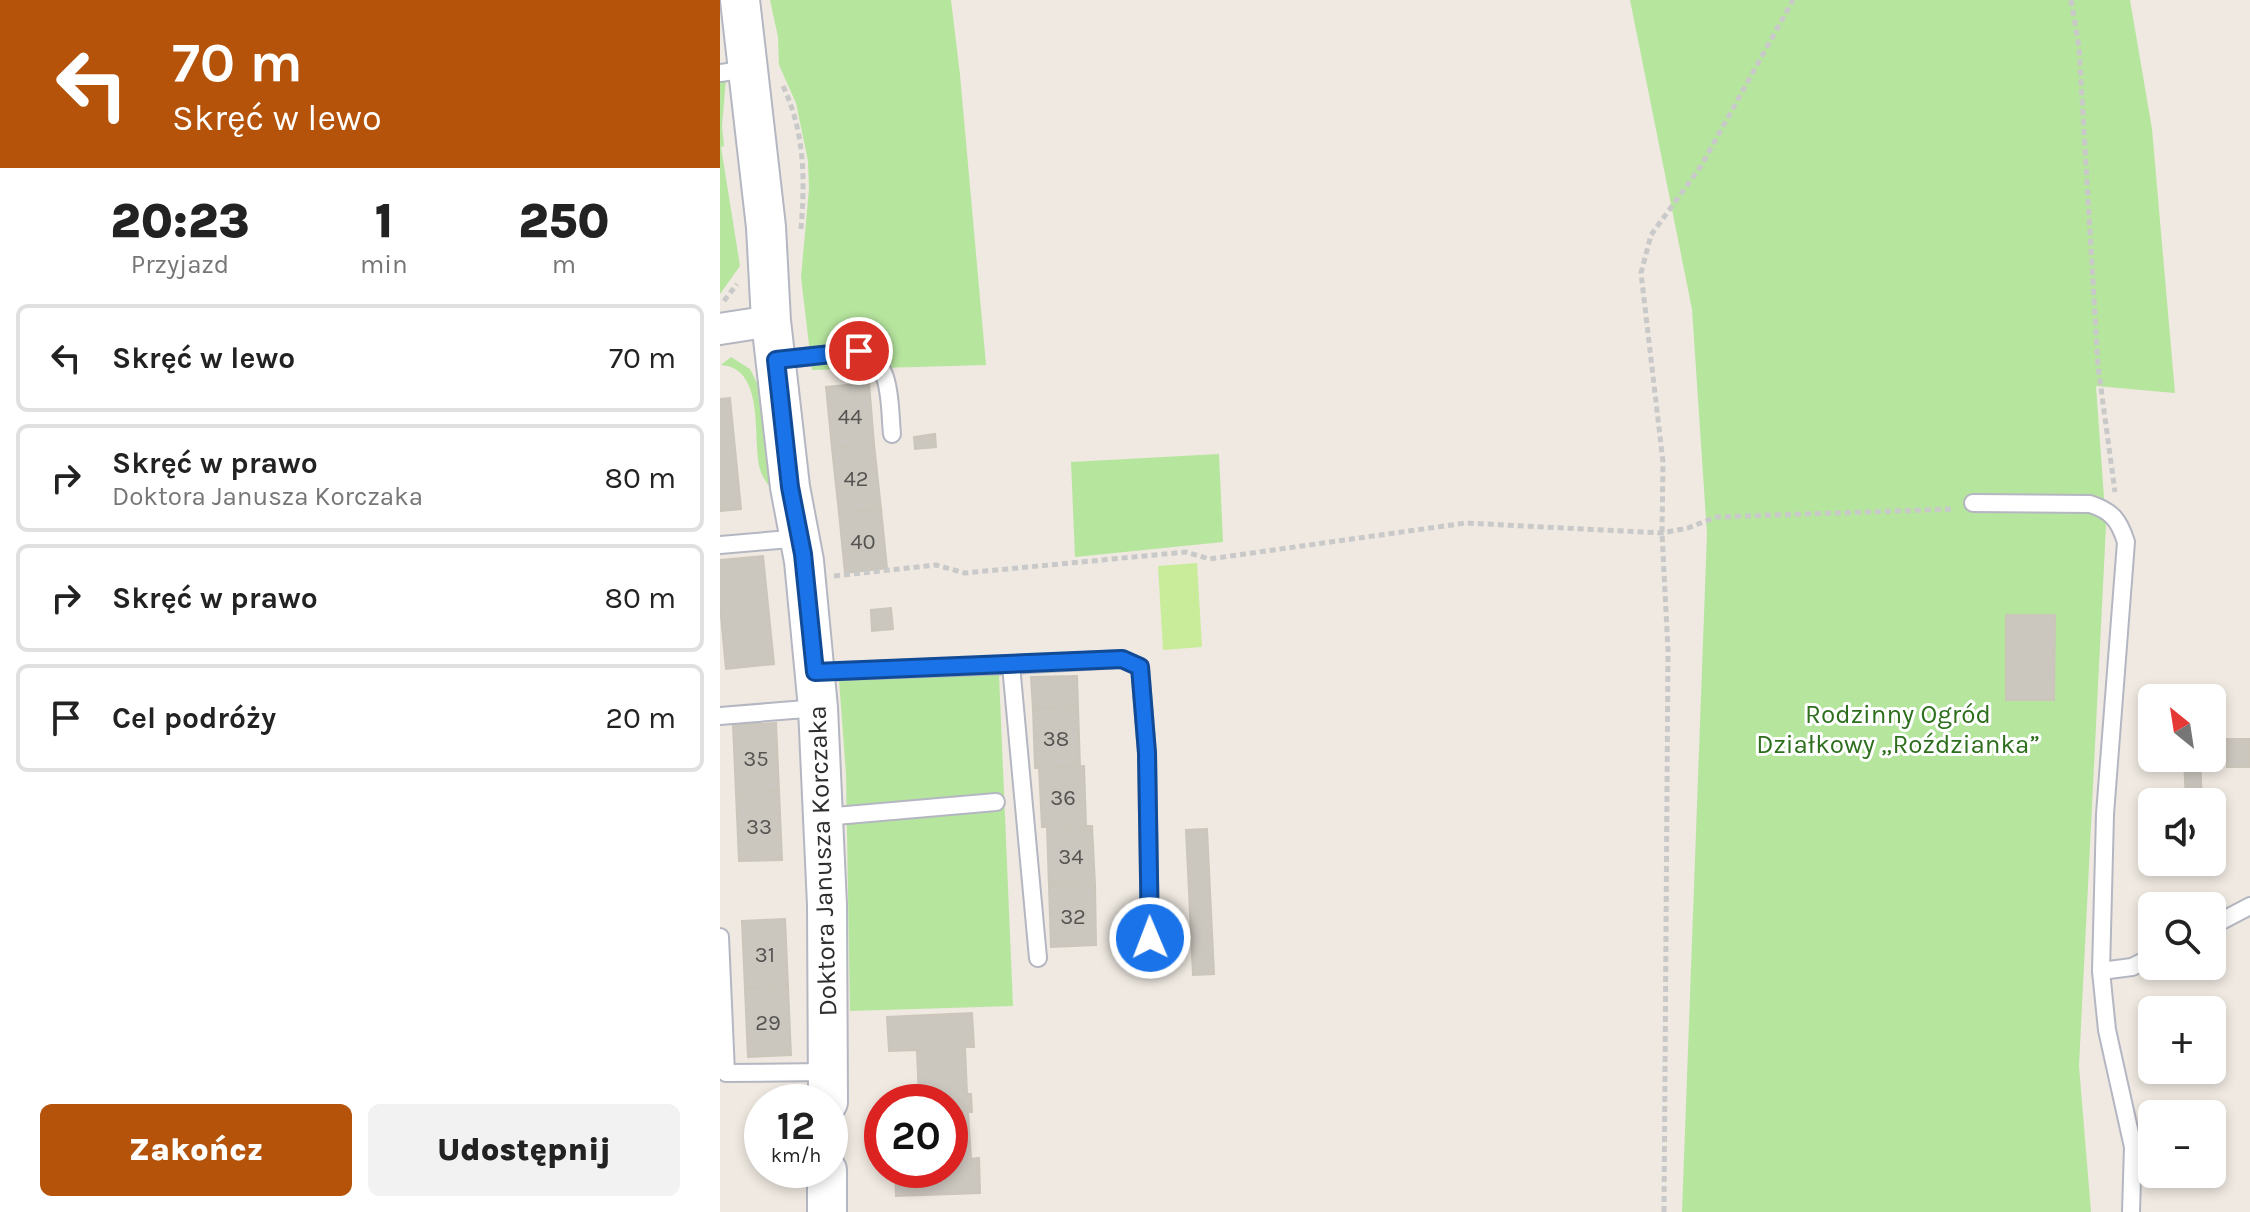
<!DOCTYPE html>
<html lang="pl">
<head>
<meta charset="utf-8">
<style>
	body { margin:0; font-family:Karla,sans-serif; background:#f2f2f2; color:#222; height:100vh; display:flex; flex-direction:column; font-size:30px; white-space:nowrap }
	* { box-sizing:border-box; margin:0 }
	p { font-size:26px; color:#767676 }
	.icon { flex:none; width:44px; height:44px; fill:none; stroke:currentColor; stroke-width:2; stroke-linecap:round; stroke-linejoin:round }
	.map { position:relative; flex:1; overflow:hidden }
	.side { display:flex; flex-direction:column; background:#fff; width:720px }
	.side>* { flex:none }
	.top-card { background:#b45309; color:#fff; overflow:hidden }
	.needle { width:52px; rotate:330deg }
	.fabs { position:absolute; left:1418px; top:684px; display:grid; gap:16px }
	.fabs a { display:grid; place-items:center; width:88px; height:88px; border-radius:12px; background:#fff; box-shadow:0 4px 12px #0003; font-size:40px }
	.speed { position:absolute; left:24px; top:1084px; display:flex; gap:16px; font-size:40px; font-weight:700; text-align:center }
	.speed>* { display:grid; place-content:center; width:104px; height:104px; border-radius:50%; background:#fff; box-shadow:0 4px 12px #0003; line-height:1 }
	.speed small { font-size:20px; font-weight:400 }
	.speed .limit { border:12px solid #d22; background:#fff; color:#111 }
	.pin { position:absolute; display:grid; place-items:center; width:68px; height:68px; color:#fff; margin:-34px; border:4px solid #fff; border-radius:50%; box-shadow:0 2px 8px #0007 }
	.me { position:absolute; width:88px; margin:-44px; rotate:359deg; stroke-linejoin:round; filter:drop-shadow(0 0 6px #0008) }
	.turn { display:flex; align-items:center; gap:28px; height:168px; padding:0 40px; font-size:36px }
	.turn .icon { width:104px; height:104px; stroke-width:2.5 }
	.turn b { display:block; font-size:56px; line-height:68px }
	.eta { display:flex; justify-content:space-evenly; align-items:center; height:136px; text-align:center }
	.eta b { font-size:48px; font-weight:800; line-height:56px }
	.cta { display:flex; gap:16px; margin-top:auto; padding:16px 40px }
	.cta a { flex:1; height:92px; border-radius:12px; background:#b45309; color:#fff; font-size:32px; font-weight:800; line-height:92px; text-align:center }
	.cta a+a { background:#f2f2f2; color:#222 }
	ul { padding:0; list-style:none }
	li { display:flex; align-items:center; gap:24px; height:108px; margin:0 16px 12px; padding:0 24px; border:4px solid #e0e0e0; border-radius:12px }
	li div { flex:1 }
	li b { display:block; font-size:30px }
	li em { font-style:normal }
	main { display:flex; flex:1; min-height:0 }
	.map>svg:first-child { display:block }
	.green { fill:#b6e59e }
	.pitch { fill:#c9ec9a }
	.building { fill:#cbc7bf; stroke:#cbc5ba; stroke-width:2 }
	.lines { fill:none; stroke-linecap:round; stroke-linejoin:round }
	.service-casing { stroke:#b4b7c1; stroke-width:20 }
	.minor-casing { stroke:#b4b7c1; stroke-width:34 }
	.tertiary-casing { stroke:#b4b7c1; stroke-width:42 }
	.path { stroke:#c9c9c9; stroke-width:5; stroke-dasharray:6 4; stroke-linecap:butt }
	.service { stroke:#fff; stroke-width:16 }
	.minor { stroke:#fff; stroke-width:30 }
	.tertiary { stroke:#fff; stroke-width:38 }
	.route-casing { stroke:#114b97; stroke-width:20 }
	.route { stroke:#1a73e8; stroke-width:14 }
	.labels { text-anchor:middle; stroke-width:6; stroke-linejoin:round; paint-order:stroke }
	.number-label { font-size:22px; fill:#555452 }
	.park-label { font-size:26px; fill:#2c6e1b; stroke:#fff }
	.street-label { font-size:26px; fill:#2e2e2e; stroke:#fff }
</style>
</head>
<body>
<main>
<section class="side">
<div class="top-card">
<div class="turn"><svg class="icon" aria-label="left" viewBox="0 0 24 24"><path d="M17 20v-9H6M10 6l-5 5 5 5"/></svg><div><b>70 m</b>Skręć w lewo</div></div>
</div>
<div class="eta">
<div><b>20:23</b><p>Przyjazd</p></div>
<div><b>1</b><p>min</p></div>
<div><b>250</b><p>m</p></div>
</div>
<ul>
<li><svg class="icon" aria-label="left" viewBox="0 0 24 24"><path d="M17 20v-9H6M10 6l-5 5 5 5"/></svg><div><b>Skręć w lewo</b></div><em>70 m</em></li>
<li><svg class="icon" aria-label="right" viewBox="0 0 24 24"><path d="M7 20v-9h11M14 6l5 5-5 5"/></svg><div><b>Skręć w prawo</b><p>Doktora Janusza Korczaka</p></div><em>80 m</em></li>
<li><svg class="icon" aria-label="right" viewBox="0 0 24 24"><path d="M7 20v-9h11M14 6l5 5-5 5"/></svg><div><b>Skręć w prawo</b></div><em>80 m</em></li>
<li><svg class="icon" aria-label="arrive" viewBox="0 0 24 24"><path d="M6 21V4h12l-3 4 3 4H6"/></svg><div><b>Cel podróży</b></div><em>20 m</em></li>
</ul>
<div class="cta"><a>Zakończ</a><a>Udostępnij</a></div>
</section>
<div class="map">
<svg width="1530" height="1212" viewBox="0 0 1530 1212">
	<rect width="100%" height="100%" fill="#efe9e1"/>
	<g class="green">
		<polygon points="50,0 231,0 240,75 266,365 92,370 81,277 89,189 88,161 76,103 59,65 58,37"/>
		<polygon points="910,0 1410,0 1432,129 1455,393 1376,386 1386,526 1359,1066 1371,1212 962,1212 987,534 972,309"/>
		<polygon points="6,79 2,126 4,146 1,147 20,266 0,294 0,80"/>
		<path d="M11,357L30,369L40,389L52,491C48,484 42,477 40,469C32,439 46,368 1,365Z"/>
		<polygon points="499,454 503,542 355,557 351,462"/>
		<polygon points="279,674 293,1006 130,1011 126,774 119,680"/>
	</g>
	<polygon class="pitch" points="477,563 482,647 443,650 438,566"/>
	<g class="building">
		<polygon points="149,383 154,444 112,448 106,387"/>
		<polygon points="10,398 21,509 0,511 0,399"/>
		<polygon points="215,434 216,447 195,449 194,437"/>
		<polygon points="154,444 161,509 119,513 112,448"/>
		<polygon points="161,509 167,568 125,573 119,513"/>
		<polygon points="43,556 54,664 6,669 0,606 0,560"/>
		<polygon points="171,608 173,629 152,631 151,610"/>
		<polygon points="1286,615 1335,615 1334,700 1286,700"/>
		<polygon points="357,676 358,707 313,709 311,677"/>
		<polygon points="358,707 360,767 315,768 313,709"/>
		<polygon points="56,723 59,791 16,793 13,725"/>
		<rect x="1507" y="739" width="23" height="28"/>
		<polygon points="1464,758 1480,758 1482,802 1466,802"/>
		<polygon points="364,766 366,826 322,827 319,768"/>
		<polygon points="59,791 62,860 19,861 16,793"/>
		<polygon points="366,826 372,826 375,885 329,886 327,827"/>
		<polygon points="487,829 494,974 473,975 466,830"/>
		<polygon points="375,885 376,945 331,947 329,886"/>
		<polygon points="65,919 68,987 25,989 22,921"/>
		<polygon points="68,987 71,1055 28,1057 25,989"/>
		<polygon points="252,1013 254,1047 245,1047 247,1094 251,1094 252,1112 248,1112 251,1159 259,1158 260,1193 176,1196 175,1170 230,1170 230,1102 199,1102 197,1050 169,1051 167,1017"/>
	</g>
	<g class="lines">
		<defs>
			<g id="service">
				<polyline points="0,73 28,69"/>
				<path d="M56,360L139,351C173,360 169,405 172,434"/>
				<path d="M1253,503L1370,504C1392,511 1399,520 1406,542L1385,814L1381,971L1387,1030L1413,1147L1411,1212"/>
				<polyline points="0,545 81,538"/>
				<polyline points="291,665 402,659 420,667 427,753 430,938"/>
				<polyline points="95,672 291,665 318,958"/>
				<polyline points="0,716 98,708"/>
				<polyline points="104,817 276,802"/>
				<polyline points="1492,926 1530,906"/>
				<polyline points="0,937 6,1073 108,1072"/>
				<polyline points="1381,971 1412,967 1432,957"/>
			</g>
			<polyline id="minor" points="0,329 51,321"/>
			<g id="tertiary">
				<polyline points="20,0 46,227 51,321 70,487 84,561 98,708 107,905 108,1102"/>
				<polyline points="107,1212 107,1170"/>
			</g>
		</defs>
		<use href="#service" class="service-casing"/>
		<use href="#minor" class="minor-casing"/>
		<use href="#tertiary" class="tertiary-casing"/>
		<g class="path">
			<polyline points="1351,0 1359,47 1378,366 1395,492"/>
			<path d="M63,86C85,133 85,179 81,229"/>
			<polyline points="4,301 17,284"/>
			<polyline points="114,576 216,565 245,573 466,552 489,559 746,523 942,533 968,528 996,517 1235,509"/>
			<polyline points="944,1212 948,650 942,533 943,462 921,273 931,235 981,166 1073,0"/>
		</g>
		<use href="#service" class="service"/>
		<use href="#minor" class="minor"/>
		<use href="#tertiary" class="tertiary"/>
	</g>
	<g class="lines">
		<defs>
			<polyline id="route" points="139,351 56,360 70,487 83,554 95,672 402,659 420,667 427,753 430,938"/>
		</defs>
		<use href="#route" class="route-casing"/>
		<use href="#route" class="route"/>
	</g>
	<g class="labels">
		<g class="number-label">
			<text x="130" y="424">44</text>
			<text x="136" y="486">42</text>
			<text x="143" y="549">40</text>
			<text x="336" y="746">38</text>
			<text x="36" y="766">35</text>
			<text x="343" y="805">36</text>
			<text x="39" y="834">33</text>
			<text x="351" y="864">34</text>
			<text x="353" y="924">32</text>
			<text x="45" y="962">31</text>
			<text x="48" y="1030">29</text>
		</g>
		<g class="park-label">
			<text x="1178" y="723">Rodzinny Ogród<tspan x="1178" dy="30">Działkowy „Roździanka”</tspan></text>
		</g>
		<g class="street-label">
			<text transform="translate(102 861) rotate(-92)" y="9">Doktora Janusza Korczaka</text>
		</g>
	</g>
</svg>
<div class="fabs">
<a><svg class="needle" viewBox="-14 -14 28 28"><path d="M0-13l5 13h-10z" fill="#e53935"/><path d="M0 13l5-13h-10z" fill="#767676"/></svg></a>
<a><svg class="icon" aria-label="sound" viewBox="0 0 24 24"><path d="M4 9h4l5-4v14l-5-4H4zM17 9q2 3 0 6"/></svg></a>
<a><svg class="icon" aria-label="search" viewBox="0 0 24 24"><circle cx="10" cy="10" r="6"/><path d="M15 15l6 6"/></svg></a>
<a>+</a>
<a>−</a>
</div>
<div class="speed"><div>12<small>km/h</small></div><div class="limit">20</div></div>
<div class="pin" style="left:139px;top:351px;background:#d93025"><svg class="icon" aria-label="arrive" viewBox="0 0 24 24"><path d="M6 21V4h12l-3 4 3 4H6"/></svg></div>
<svg class="me" style="left:430px;top:938px" viewBox="-20 -20 40 40"><circle r="17" fill="#1a73e8" stroke="#fff" stroke-width="3"/><path d="M0-11L8 9 0 5-8 9z" fill="#fff"/></svg>
</div>
</main>
</body>
</html>
